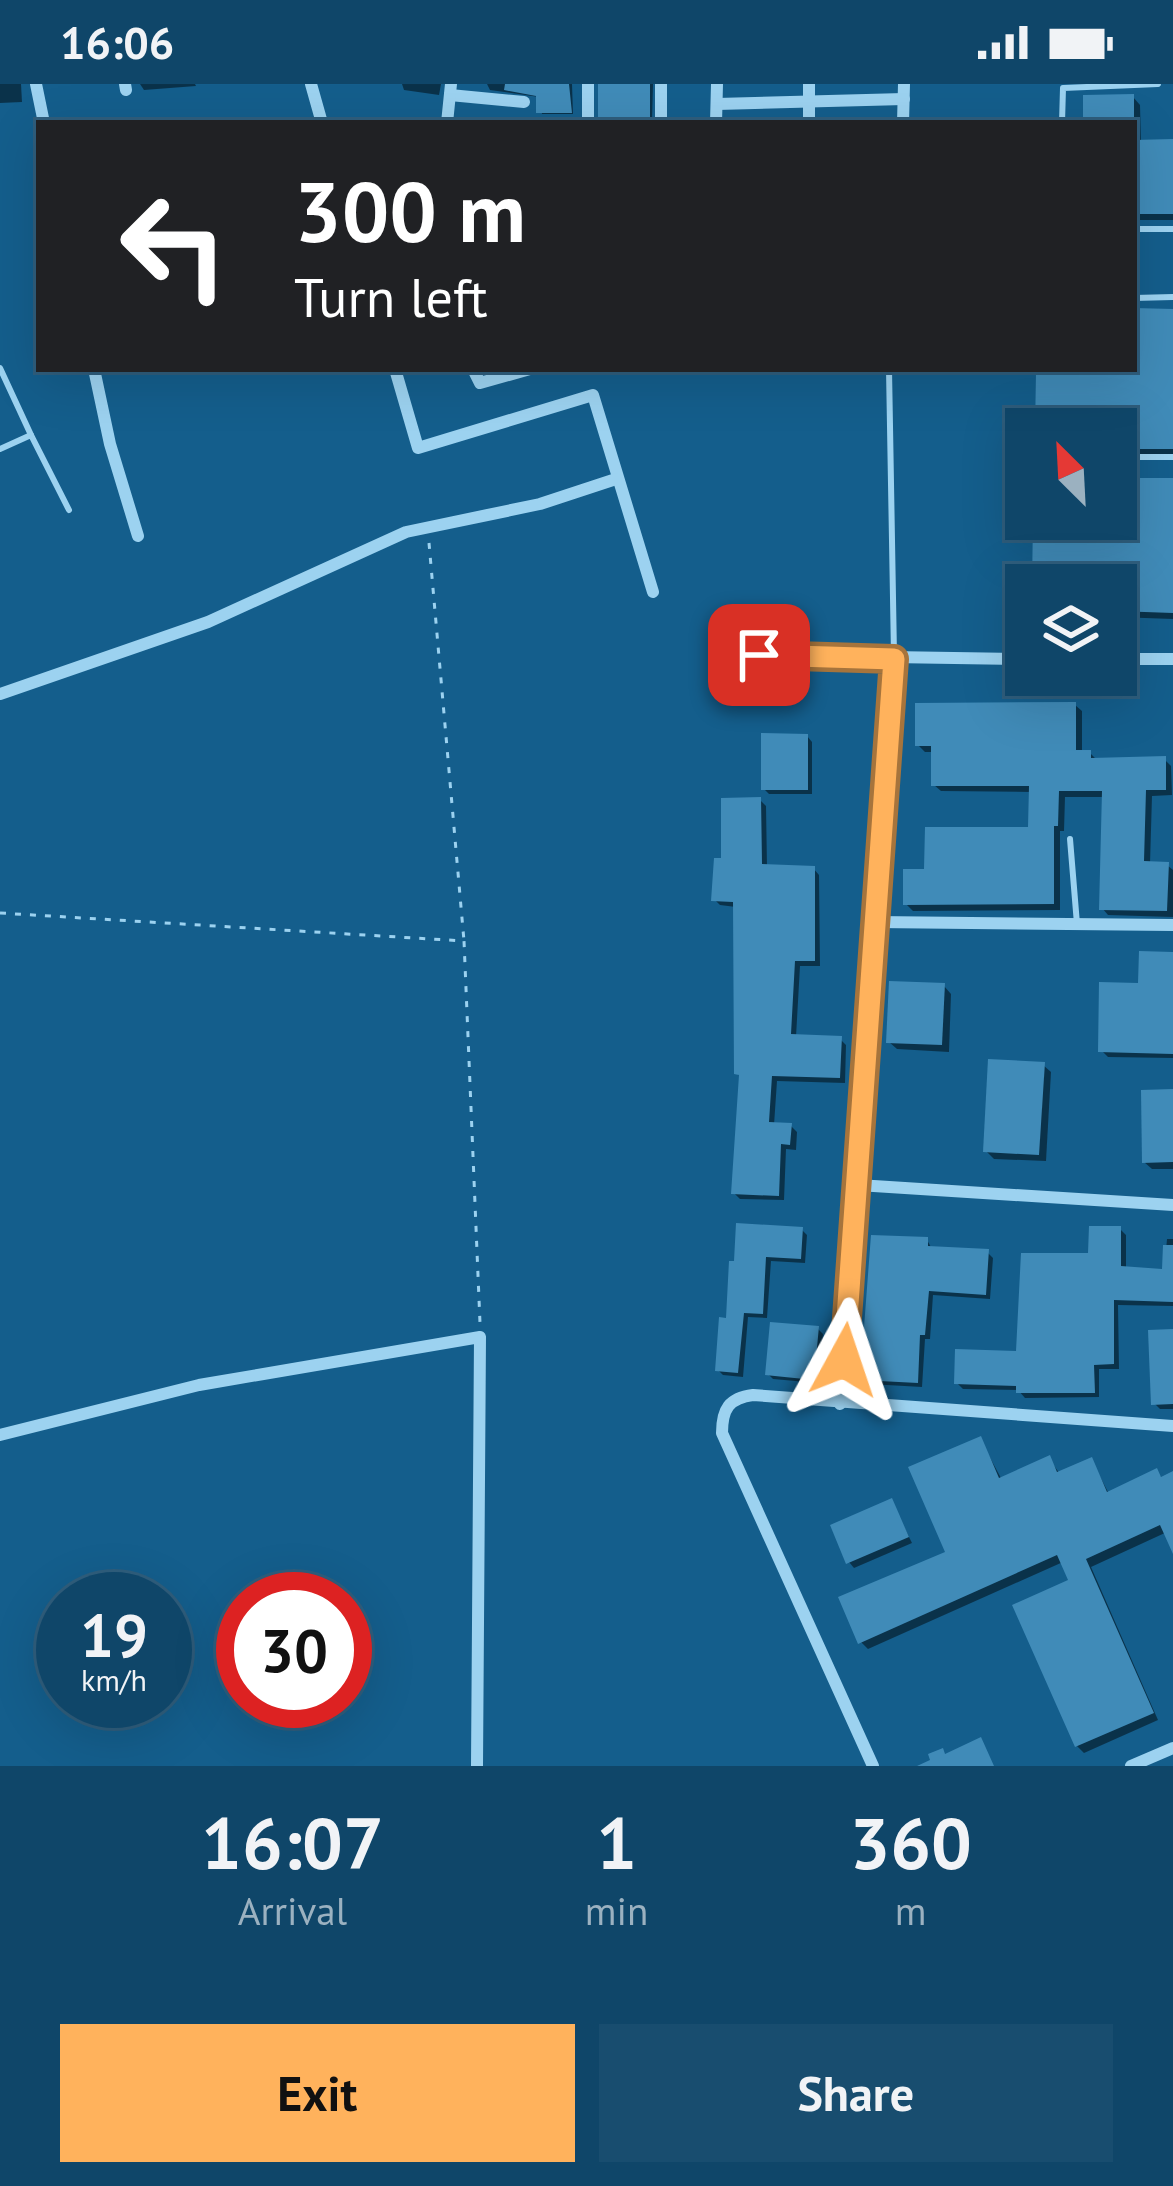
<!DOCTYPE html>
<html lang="en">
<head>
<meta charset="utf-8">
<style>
	body { margin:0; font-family:"PT Sans",sans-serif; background:#184d6f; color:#f1f3f6; height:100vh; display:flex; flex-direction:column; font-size:45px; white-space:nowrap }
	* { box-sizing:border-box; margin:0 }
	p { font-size:39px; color:#9bb1c0 }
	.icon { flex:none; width:66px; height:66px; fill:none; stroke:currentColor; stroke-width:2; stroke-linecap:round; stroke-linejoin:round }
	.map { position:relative; height:1682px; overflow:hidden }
	.sheet { display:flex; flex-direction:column; background:#0f4669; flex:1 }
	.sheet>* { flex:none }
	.hud { position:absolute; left:36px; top:36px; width:1101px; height:252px; border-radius:0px; box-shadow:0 12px 48px #0002,0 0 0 3px #2f5e7d; background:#202124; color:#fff; overflow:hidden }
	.needle { width:78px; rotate:336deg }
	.controls { position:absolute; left:1005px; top:324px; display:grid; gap:24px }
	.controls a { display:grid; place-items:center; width:132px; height:132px; border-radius:0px; background:#0f4669; box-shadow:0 12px 48px #0002,0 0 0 3px #2f5e7d; font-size:60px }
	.speed { position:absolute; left:36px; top:1488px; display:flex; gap:24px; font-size:60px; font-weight:700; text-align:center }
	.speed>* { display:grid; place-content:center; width:156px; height:156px; border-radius:50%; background:#0f4669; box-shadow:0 12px 48px #0002,0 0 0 3px #2f5e7d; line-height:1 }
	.speed small { font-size:30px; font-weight:400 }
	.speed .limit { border:18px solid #d22; background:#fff; color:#111 }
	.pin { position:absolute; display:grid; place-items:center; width:102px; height:102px; color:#fff; margin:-51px; border-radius:24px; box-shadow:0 6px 18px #0006 }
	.me { position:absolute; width:132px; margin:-66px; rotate:5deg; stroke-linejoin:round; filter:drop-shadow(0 0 9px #0008) }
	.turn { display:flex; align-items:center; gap:42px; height:252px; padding:0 60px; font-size:54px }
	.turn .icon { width:156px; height:156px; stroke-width:2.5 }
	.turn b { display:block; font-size:84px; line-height:102px }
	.eta { display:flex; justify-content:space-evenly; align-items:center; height:204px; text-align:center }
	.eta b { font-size:72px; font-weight:600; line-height:84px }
	.primary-button { display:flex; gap:24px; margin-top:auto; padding:24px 60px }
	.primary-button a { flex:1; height:138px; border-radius:0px; background:#ffb25c; color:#111; font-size:48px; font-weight:600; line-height:138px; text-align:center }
	.primary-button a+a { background:#184d6f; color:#f1f3f6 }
	.status { display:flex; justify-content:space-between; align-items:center; height:84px; padding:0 60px; background:#0f4669; direction:ltr }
	.status svg { height:33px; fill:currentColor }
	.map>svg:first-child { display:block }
	.shadow { fill:#0007 }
	.building { fill:#408bb8 }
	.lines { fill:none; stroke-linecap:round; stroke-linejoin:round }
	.path { stroke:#9cd2f0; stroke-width:3; stroke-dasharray:6 9; stroke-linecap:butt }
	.service { stroke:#9cd2f0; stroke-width:6 }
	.minor { stroke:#9cd2f0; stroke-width:12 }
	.route-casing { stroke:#a6743c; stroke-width:30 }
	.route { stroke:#ffb25c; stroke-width:21 }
</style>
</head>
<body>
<div class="status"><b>16:06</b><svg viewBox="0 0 49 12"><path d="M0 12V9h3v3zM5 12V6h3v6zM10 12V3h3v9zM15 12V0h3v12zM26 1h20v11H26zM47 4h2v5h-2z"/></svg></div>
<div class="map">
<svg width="1173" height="1682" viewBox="0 0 1173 1682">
	<rect width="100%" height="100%" fill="#145e8c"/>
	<g class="shadow">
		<polygon points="0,0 21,0 22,18 0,19"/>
		<polygon points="140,0 195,0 196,2 144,6"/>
		<polygon points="402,0 441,0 439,11 404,6"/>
		<polygon points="487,0 572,0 573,30 542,30 539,13 490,6"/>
		<polygon points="601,0 653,0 652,37 602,39"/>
		<polygon points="1133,13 1140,21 1141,59 1173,58 1173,136 1134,136 1134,39 1086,39"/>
		<polygon points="1134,227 1173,228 1173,373 1116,372 1116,345 1037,345 1036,285 1134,285"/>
		<polygon points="1116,397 1173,398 1173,535 1116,533 1116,501 1035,501 1036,435 1116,435"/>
		<polygon points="1075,621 1082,627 1082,669 1090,669 1097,676 1164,675 1171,682 1172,711 1152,712 1150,780 1167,781 1173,786 1173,833 1108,831 1102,824 1105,713 1065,713 1064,747 1060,747 1060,826 913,827 906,820 927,788 1031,746 1032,708 941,707 934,701 934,668 925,668 918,661"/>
		<polygon points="807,652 812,658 812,710 769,710 764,705"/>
		<polygon points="760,716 766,722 767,783 813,784 819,791 820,882 800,882 796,953 840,955 846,961 845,999 777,997 774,1041 791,1042 797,1048 796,1066 786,1065 784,1116 740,1115 734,1109 742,994 737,989 736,823 720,821 714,815 724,778"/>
		<polygon points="1173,871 1173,974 1108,973 1101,966 1141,902"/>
		<polygon points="944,902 951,910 949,968 897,965 889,958"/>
		<polygon points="1043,981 1051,988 1046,1077 994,1075 986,1067"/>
		<polygon points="1173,1009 1173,1085 1152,1085 1144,1078"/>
		<polygon points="1120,1145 1126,1151 1126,1186 1164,1188 1167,1155 1173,1155 1173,1222 1118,1221 1119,1285 1099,1285 1099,1313 1025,1314 1018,1306 963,1305 957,1299 1019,1270 1091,1172"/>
		<polygon points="802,1146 807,1151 805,1179 771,1177 767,1234 748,1233 743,1293 723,1291 718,1286 729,1237 732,1180"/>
		<polygon points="927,1156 932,1165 987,1168 993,1174 990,1215 933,1211 930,1255 925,1255 922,1303 869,1300 863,1295"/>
		<polygon points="818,1245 823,1250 818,1299 773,1295 768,1290"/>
		<polygon points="1173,1248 1173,1325 1160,1325 1154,1319"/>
		<polygon points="980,1355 1002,1396 1049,1375 1060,1390 1092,1377 1109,1410 1156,1388 1163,1395 1173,1390 1173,1463 1167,1448 1091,1483 1158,1636 1084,1669 1077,1662 1072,1498 1063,1478 868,1565 861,1558 948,1470"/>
		<polygon points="891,1417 912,1459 854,1484 849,1478"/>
	</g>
	<g class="building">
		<polygon points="505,0 569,0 572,29 536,29 536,12 504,6"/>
		<polygon points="598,0 650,0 650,35 598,38"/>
		<polygon points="1134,10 1134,39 1083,39 1083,11"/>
		<polygon points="1173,55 1173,130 1134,130 1134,56"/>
		<polygon points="1134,224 1173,225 1173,365 1116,365 1116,345 1035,345 1036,289 1134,290"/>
		<polygon points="1116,394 1173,394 1173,529 1116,527 1116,501 1032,501 1033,435 1116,435"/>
		<polygon points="1076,618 1076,666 1091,666 1091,674 1166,672 1166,706 1146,706 1144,777 1169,778 1167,827 1099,826 1102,707 1059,707 1058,742 1054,742 1054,820 903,821 903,785 924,785 925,743 1028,743 1029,702 931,702 931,662 915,662 915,619"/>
		<polygon points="761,649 808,650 808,706 761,706"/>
		<polygon points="761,713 762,780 815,782 815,877 795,877 791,950 842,952 840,994 772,992 769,1038 792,1039 790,1061 781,1060 779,1112 731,1110 739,991 734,990 733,818 711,817 714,774 721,774 721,714"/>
		<polygon points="1139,867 1173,868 1173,970 1098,968 1099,898 1138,899"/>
		<polygon points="889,897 945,899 942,961 886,959"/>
		<polygon points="988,975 1045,978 1039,1071 983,1068"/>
		<polygon points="1173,1005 1173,1078 1142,1079 1141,1006"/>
		<polygon points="736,1139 803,1143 801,1175 766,1173 763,1230 744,1229 738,1289 715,1287 719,1233 726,1234 729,1177 734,1177"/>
		<polygon points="1089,1142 1121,1142 1121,1182 1162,1185 1163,1161 1173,1161 1173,1218 1114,1216 1114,1280 1094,1281 1095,1309 1016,1309 1016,1302 954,1300 955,1265 1016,1267 1021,1169 1088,1169"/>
		<polygon points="871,1151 928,1153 928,1162 989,1165 986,1211 929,1207 925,1251 920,1251 918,1299 860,1296"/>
		<polygon points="770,1238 819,1242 814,1296 765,1291"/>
		<polygon points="1173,1245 1173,1320 1151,1321 1148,1246"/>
		<polygon points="981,1352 999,1394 1050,1371 1057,1388 1092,1373 1107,1408 1157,1384 1161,1393 1173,1387 1173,1470 1160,1441 1086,1475 1154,1629 1075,1663 1012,1521 1068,1496 1057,1471 858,1560 838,1513 945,1468 908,1383"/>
		<polygon points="892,1414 909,1453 846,1480 830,1441"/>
		<polygon points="981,1653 994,1682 917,1682 930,1676 928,1670 943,1664 945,1670"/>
	</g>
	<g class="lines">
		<g class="path">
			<polyline points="429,459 464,857"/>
			<polyline points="0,829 464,857 480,1239"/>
		</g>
		<g class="service">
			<polyline points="1062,39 1063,4 1158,0"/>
			<polyline points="1134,145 1173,145"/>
			<polyline points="1134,214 1173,213"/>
			<polyline points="0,284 31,351"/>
			<polyline points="889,285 894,571"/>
			<polyline points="0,365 31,351 69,426"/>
			<polyline points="1116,373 1173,373"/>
			<polyline points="1070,755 1077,840"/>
		</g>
		<g class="minor">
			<polyline points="36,0 44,39"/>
			<polyline points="125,0 126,6"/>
			<polyline points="311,0 322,39"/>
			<polyline points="809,0 809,39"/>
			<polyline points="450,11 524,18"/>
			<polyline points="717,20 904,15"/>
			<polyline points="447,39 451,0"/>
			<polyline points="588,39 588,0"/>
			<polyline points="661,39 661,0"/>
			<polyline points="716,39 717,0"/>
			<polyline points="903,39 904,0"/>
			<polyline points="94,285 110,360 138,452"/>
			<polyline points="395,285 418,364 593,311 653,508"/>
			<polyline points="473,285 480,299 530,285"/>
			<polyline points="759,571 1026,575"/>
			<polyline points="1116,575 1173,575"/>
			<polyline points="0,610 208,538 406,448 540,420 616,395"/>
			<polyline points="875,838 1173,841"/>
			<polyline points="858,1101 1173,1121"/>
			<polyline points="840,1320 894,575"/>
			<polyline points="0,1351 199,1301 480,1253 477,1682"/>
			<path d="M873,1682L722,1349C722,1325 729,1314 753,1311L1173,1342"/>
			<polyline points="1131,1682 1173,1664"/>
		</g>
	</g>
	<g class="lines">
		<defs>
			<polyline id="route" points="759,571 894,575 844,1276"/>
		</defs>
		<use href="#route" class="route-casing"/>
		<use href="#route" class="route"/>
	</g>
</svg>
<div class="controls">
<a><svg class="needle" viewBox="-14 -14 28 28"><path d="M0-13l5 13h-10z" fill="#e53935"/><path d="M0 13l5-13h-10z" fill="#9bb1c0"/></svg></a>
<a><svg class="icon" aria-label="layers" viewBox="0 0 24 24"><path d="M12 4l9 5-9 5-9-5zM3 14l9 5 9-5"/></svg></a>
</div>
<div class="speed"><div>19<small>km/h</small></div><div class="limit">30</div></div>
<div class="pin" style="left:759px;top:571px;background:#d93025"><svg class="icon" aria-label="arrive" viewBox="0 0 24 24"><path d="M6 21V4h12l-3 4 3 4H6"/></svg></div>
<svg class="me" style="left:844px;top:1276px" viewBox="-20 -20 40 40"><path d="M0-17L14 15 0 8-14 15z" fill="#ffb25c" stroke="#fff" stroke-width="4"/></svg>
<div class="hud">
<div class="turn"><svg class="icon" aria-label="left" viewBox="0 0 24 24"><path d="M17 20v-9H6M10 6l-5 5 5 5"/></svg><div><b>300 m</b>Turn left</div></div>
</div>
</div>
<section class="sheet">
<div class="eta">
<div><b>16:07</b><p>Arrival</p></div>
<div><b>1</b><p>min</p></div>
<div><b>360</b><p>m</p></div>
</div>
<div class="primary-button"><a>Exit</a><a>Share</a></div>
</section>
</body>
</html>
